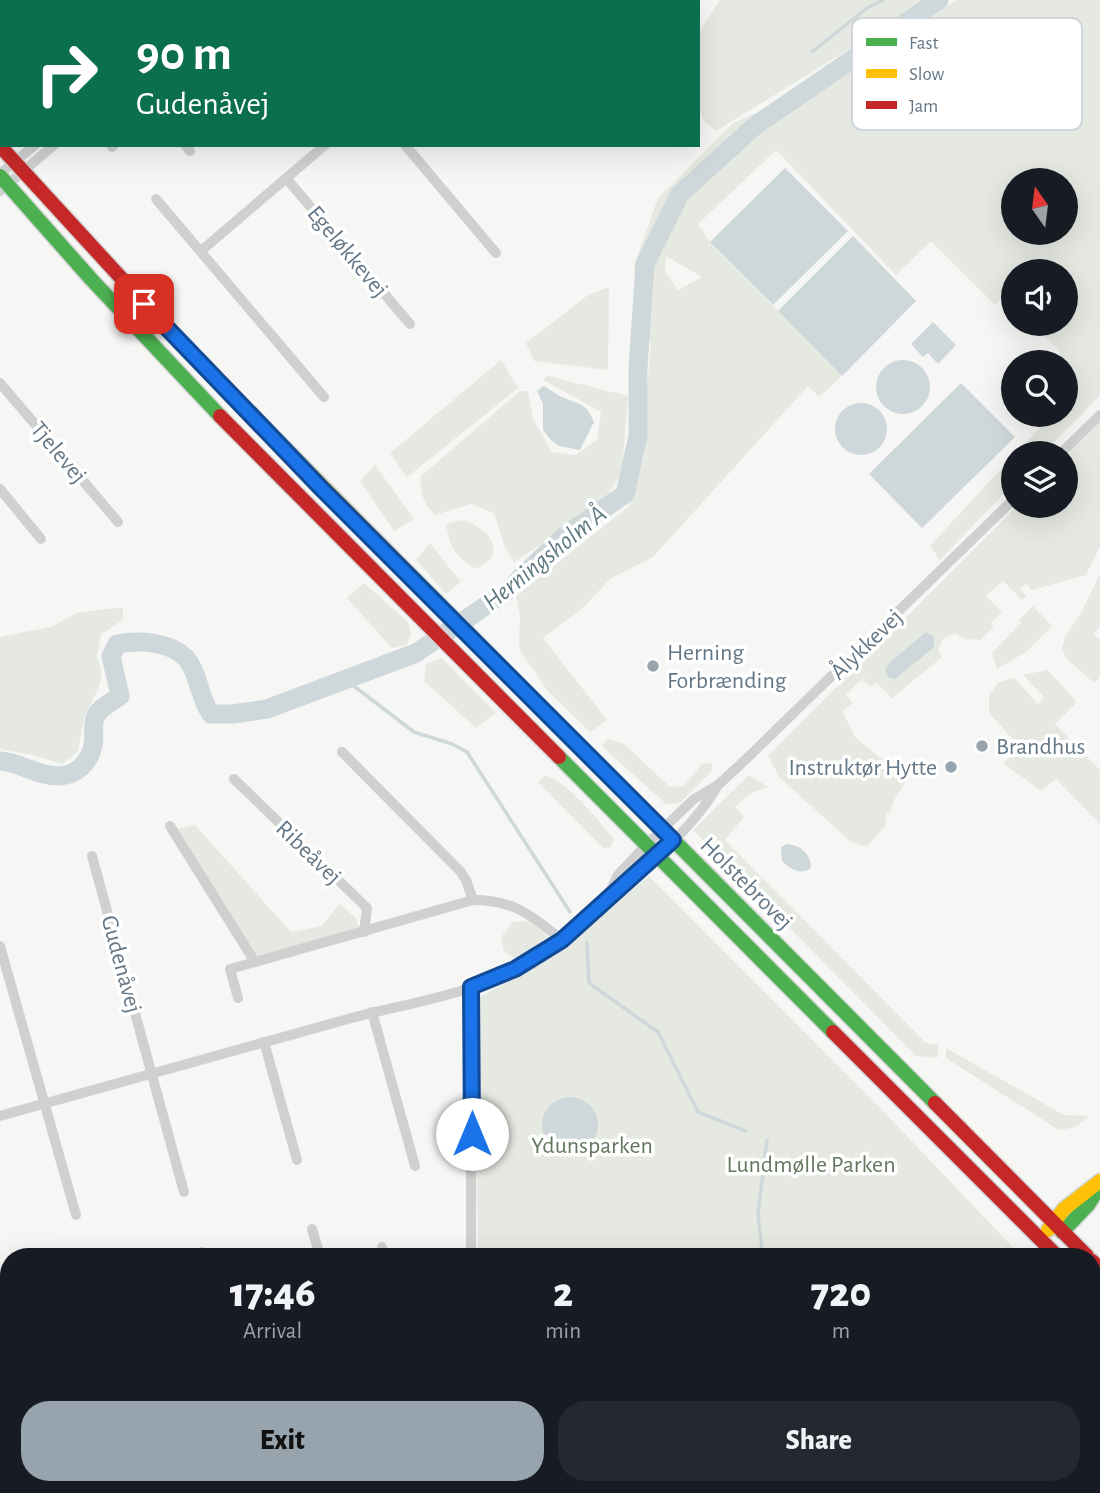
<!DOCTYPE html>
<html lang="en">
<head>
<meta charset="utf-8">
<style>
	body { margin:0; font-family:"Alegreya Sans",sans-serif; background:#242831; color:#f1f3f6; height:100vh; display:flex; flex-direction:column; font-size:26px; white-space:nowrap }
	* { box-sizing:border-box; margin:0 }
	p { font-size:23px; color:#9ea1a6 }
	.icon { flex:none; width:38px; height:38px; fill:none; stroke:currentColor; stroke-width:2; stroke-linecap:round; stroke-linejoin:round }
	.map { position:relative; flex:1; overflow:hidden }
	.details { position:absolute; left:0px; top:1248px; width:1101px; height:247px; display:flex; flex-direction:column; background:#171b24; border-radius:28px 28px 0 0; box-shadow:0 7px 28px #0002 }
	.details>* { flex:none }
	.hud { position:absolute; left:0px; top:0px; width:700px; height:147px; box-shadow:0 7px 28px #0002; background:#0b6e4f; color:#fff; overflow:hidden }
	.needle { width:46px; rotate:346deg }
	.controls { position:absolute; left:1001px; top:168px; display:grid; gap:14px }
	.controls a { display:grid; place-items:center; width:77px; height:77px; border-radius:50%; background:#171b24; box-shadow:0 7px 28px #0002; font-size:35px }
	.pin { position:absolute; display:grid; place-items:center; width:60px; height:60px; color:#fff; margin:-30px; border-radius:14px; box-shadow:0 4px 10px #0006 }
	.me { position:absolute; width:77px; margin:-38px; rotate:0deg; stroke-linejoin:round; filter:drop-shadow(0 0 5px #0008) }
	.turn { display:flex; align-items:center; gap:24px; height:147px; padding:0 21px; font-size:32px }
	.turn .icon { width:91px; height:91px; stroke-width:2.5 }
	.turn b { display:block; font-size:49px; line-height:60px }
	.eta { display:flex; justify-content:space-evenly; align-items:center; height:119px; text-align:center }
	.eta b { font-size:42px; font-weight:800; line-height:49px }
	.primary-button { display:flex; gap:14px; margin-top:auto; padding:14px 21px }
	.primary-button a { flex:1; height:80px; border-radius:28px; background:#97a3ad; color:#111; font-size:28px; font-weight:800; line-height:80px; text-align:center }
	.primary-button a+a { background:#242831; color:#f1f3f6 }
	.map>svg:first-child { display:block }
	.green { fill:#e6e9e2; fill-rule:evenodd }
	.water { fill:#ced7d9 }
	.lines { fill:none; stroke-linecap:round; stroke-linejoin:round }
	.stream { stroke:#ced7d9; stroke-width:3.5 }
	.river { stroke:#ced7d9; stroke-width:19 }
	.fast-casing { stroke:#d2d4d4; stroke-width:17 }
	.slow-casing { stroke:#d2d4d4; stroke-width:17 }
	.jam-casing { stroke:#d2d4d4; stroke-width:17 }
	.street { stroke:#cfd1d1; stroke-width:10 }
	.fast { stroke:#4caf50; stroke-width:14 }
	.slow { stroke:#ffc107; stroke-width:14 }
	.jam { stroke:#c62828; stroke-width:14 }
	.route-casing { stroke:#114b97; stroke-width:18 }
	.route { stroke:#1a73e8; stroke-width:12 }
	.poi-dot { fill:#97a3ad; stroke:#fff; stroke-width:2.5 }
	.labels { text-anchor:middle; stroke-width:7; stroke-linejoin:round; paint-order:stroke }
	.street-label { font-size:24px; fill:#647787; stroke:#fff }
	.poi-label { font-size:24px; fill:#647787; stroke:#fff; text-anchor:start }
	.park-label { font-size:24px; fill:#65785f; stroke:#fff }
	.water-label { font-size:26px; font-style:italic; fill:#5f7983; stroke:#fff }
	.key { fill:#fff; stroke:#d0d6db; stroke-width:2 }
	.key-label { font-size:19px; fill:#647787 }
</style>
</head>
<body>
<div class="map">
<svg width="1100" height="1493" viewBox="0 0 1100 1493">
	<rect width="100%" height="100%" fill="#f6f6f4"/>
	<g class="green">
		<polygon points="720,0 929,0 716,131 703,120 698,103 698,34"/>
		<path d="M956,0H1100V395L1044,453H1016L1052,415H1066V400L1072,393L1066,372V362H1063L1060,352L1032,324H1066V271H1013V304L1007,297L1000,299L995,305L931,241L896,275L776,150L698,224L710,242L842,376L819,397L808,386L653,557L610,579L582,609L543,638L607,720L590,732L547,690L519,649L520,617L516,596L629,506L644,456L645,408L651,346L634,266L658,198L733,123L852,71ZM1013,180H1066V233H1013ZM666,256L702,277L678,290L665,271Z"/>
		<polygon points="609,287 608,370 534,361 526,343 588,295"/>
		<polygon points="501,360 518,388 407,477 390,453"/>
		<path d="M548,376L628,396L622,473L601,505L514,562L505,547L494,513L471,504L435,515C423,503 420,493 421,476L520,391H528L533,419L552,452L575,455L597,440L601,412L542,379Z"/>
		<polygon points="1100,422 1100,546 1086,575 1032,590 1026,584 1020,589 1027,596 1022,600 1003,581 986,596 1002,612 991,623 994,627 980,640 965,639 955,633 943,639 938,650 942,657 892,698 877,683 870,687 862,680 866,675 846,695 853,703 842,711 855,737 884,761 895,759 911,774 894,800 890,813 886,812 885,827 866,847 850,841 780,778 768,756 1017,506 1066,506 1066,456"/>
		<polygon points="1013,456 1013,484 940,560 930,546"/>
		<polygon points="375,465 414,519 394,531 360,481"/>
		<path d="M462,520C488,527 511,554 475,569C455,556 450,548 446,524Z"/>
		<polygon points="430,543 461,582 446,594 416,560"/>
		<polygon points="1100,574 1100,627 1093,634 1100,640 1100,677 1094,683 1066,658 1062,649 1065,637 1082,611"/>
		<polygon points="364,583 408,622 411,634 406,645 392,648 347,598"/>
		<polygon points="1033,606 1052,626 1026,652 997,669 992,653 1021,623 1019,620"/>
		<polygon points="123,607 123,620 101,634 97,656 102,674 98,689 84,718 78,751 62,764 32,755 0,749 0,637 51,627 76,613"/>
		<polygon points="442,658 496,713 476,728 424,681 426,664"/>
		<polygon points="1048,670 1077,702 1055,724 1100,770 1100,824 1056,779 1041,791 1003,763 1021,748 989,713 989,695 999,682 1014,678 1038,704 1044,697 1023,675"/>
		<polygon points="608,739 624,744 670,787 684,786 702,764 711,763 713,770 680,803 666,804 607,751 602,745"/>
		<path d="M546,775C574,788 594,816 614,839L611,847L603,848L538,782Z"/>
		<polygon points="749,775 768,787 749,794 735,807 744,817 725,840 926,1043 939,1045 937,1058 916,1056 693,830"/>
		<polygon points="195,825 291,932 321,926 340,904 356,918 359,929 255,958 176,829"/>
		<polygon points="649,876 884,1112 1021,1256 478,1256 475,1090 479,1089 479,1083 475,1083 478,998 554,955"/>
		<polygon points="530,921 548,937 516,959 504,951 501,937 513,922"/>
		<polygon points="946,1048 1064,1115 1090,1116 1076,1127 1059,1130 946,1058"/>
		<polygon points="1092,1320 1100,1327 1100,1420 1092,1412"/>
		<polygon points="478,1486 1065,1486 1070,1493 478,1493"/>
	</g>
	<g class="water">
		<polygon points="785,168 848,231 773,305 710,242"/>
		<polygon points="853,236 916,301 842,376 778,311"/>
		<polygon points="933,322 956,345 938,364 928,353 923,357 911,344"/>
		<circle cx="903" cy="387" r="27"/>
		<polygon points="961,383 1015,437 922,528 869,474"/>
		<path d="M544,386C551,390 557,395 564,398C582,406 585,402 594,422L580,450L559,446L550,439L543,430V404L537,391Z"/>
		<circle cx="861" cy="429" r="26"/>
		<polygon points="926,632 934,637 934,647 895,679 889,678 885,671 889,663"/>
		<path d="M787,844C800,845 811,854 811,868C800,876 791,869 782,861L781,847Z"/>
		<circle cx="570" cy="1125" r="28"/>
	</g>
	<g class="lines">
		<g class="stream">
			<polyline points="812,52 867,8 883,0"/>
			<polyline points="346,680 414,732 452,744 467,752 570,912"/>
			<polyline points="587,943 589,983 658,1032 698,1112 746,1131"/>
			<polyline points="757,1256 762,1250 758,1214 767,1140"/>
			<polyline points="773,1493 777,1486"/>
		</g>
		<path class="river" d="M0,761C20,762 36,776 59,776C77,775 89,763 93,746C95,737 92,726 95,718C98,708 112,702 120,696L111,656L117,644C138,640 169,641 186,658C191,664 196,676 198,683C202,695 204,704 211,714H233L267,709L416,653L506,592L563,537L625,494L638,436V369L645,264L680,194L756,125L939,0"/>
		<defs>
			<g id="fast">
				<polyline points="0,176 91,279 220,416"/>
				<polyline points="551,717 935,1103"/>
				<polyline points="559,757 833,1032"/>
				<polyline points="1062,1232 1088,1205 1100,1186"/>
				<polyline points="1092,1292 1100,1301"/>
			</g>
			<g id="slow">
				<polyline points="178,340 551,717"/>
				<polyline points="1048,1230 1064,1209 1100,1181"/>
			</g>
			<g id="jam">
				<polyline points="0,146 178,340"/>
				<polyline points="220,416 559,757"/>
				<polyline points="833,1032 1057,1256"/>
				<polyline points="935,1103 1087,1256"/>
				<polyline points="1092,1261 1100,1269"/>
			</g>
		</defs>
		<use href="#fast" class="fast-casing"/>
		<use href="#slow" class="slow-casing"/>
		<use href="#jam" class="jam-casing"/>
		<g class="street">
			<polyline points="168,0 169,2"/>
			<polyline points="363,0 364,2"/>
			<polyline points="213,2 215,0"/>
			<polyline points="487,2 488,0"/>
			<polyline points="185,145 190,151"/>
			<polyline points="405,145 496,253"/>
			<polyline points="112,147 114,145"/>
			<polyline points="0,174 35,145"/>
			<polyline points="286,178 410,324"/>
			<polyline points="0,191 54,145"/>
			<polyline points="156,199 324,397"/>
			<polyline points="201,251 325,145"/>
			<polyline points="0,383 118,522"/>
			<polyline points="1061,453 1100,415"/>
			<polyline points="0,489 41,539"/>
			<polyline points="342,752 460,871 466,880 473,900"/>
			<polyline points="234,779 367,908 364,932"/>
			<polyline points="170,826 255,962"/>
			<polyline points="92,856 184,1192"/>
			<polyline points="609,894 618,875 647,844 694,799 718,785 742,763 1013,500"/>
			<polyline points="0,946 76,1215"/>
			<polyline points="471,987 471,1256"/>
			<path d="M238,998L230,969L473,900C514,900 531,915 562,940"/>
			<polyline points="372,1012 415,1166"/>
			<polyline points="264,1042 297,1160"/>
			<path d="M0,1116C116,1083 232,1051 348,1019C403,1004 464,996 515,969C551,950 577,925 607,898C613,892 621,888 628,882C661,853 696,824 718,785"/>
			<polyline points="312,1229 320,1256"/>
			<polyline points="382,1247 385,1256"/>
			<polyline points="201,1252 202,1256"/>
			<polyline points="0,1368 9,1401"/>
			<polyline points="265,1486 267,1493"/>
			<polyline points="383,1486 385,1493"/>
			<polyline points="474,1486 474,1493"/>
			<polyline points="1078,1486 1084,1493"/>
		</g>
		<use href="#fast" class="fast"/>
		<use href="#slow" class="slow"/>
		<use href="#jam" class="jam"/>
	</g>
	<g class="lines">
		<defs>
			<polyline id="route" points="144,304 322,489 673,840 562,940 515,969 471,987 472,1134"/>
		</defs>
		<use href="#route" class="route-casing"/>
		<use href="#route" class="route"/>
	</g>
	<g class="poi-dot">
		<circle cx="653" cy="666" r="7"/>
		<circle cx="982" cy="746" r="7"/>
		<circle cx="951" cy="767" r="7"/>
	</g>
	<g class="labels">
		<g class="street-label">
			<text transform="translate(348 251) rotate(50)" y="8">Egeløkkevej</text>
			<text transform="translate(59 452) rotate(50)" y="8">Tjelevej</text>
			<text transform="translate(866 644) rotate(-44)" y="8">Ålykkevej</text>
			<text transform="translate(309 852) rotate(44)" y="8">Ribeåvej</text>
			<text transform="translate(747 883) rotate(45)" y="8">Holstebrovej</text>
			<text transform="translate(122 964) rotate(75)" y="8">Gudenåvej</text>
		</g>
		<g class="poi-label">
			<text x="667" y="660">Herning<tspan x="667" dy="28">Forbrænding</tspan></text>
			<text x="996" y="754">Brandhus</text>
			<text x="937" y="775" text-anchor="end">Instruktør Hytte</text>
		</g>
		<g class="park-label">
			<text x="592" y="1153">Ydunsparken</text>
			<text x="811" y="1172">Lundmølle Parken</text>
		</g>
		<g class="water-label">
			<text transform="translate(544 557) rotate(-39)" y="9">Herningsholm Å</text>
		</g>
	</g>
	<rect x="852" y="18" width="230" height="112" rx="10" class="key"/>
	<rect x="866" y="38" width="31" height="8" fill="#4caf50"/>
	<rect x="866" y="69" width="31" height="9" fill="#ffc107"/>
	<rect x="866" y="101" width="31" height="8" fill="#c62828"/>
	<g class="key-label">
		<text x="909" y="49">Fast</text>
		<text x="909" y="80">Slow</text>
		<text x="909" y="112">Jam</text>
	</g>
</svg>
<div class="controls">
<a><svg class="needle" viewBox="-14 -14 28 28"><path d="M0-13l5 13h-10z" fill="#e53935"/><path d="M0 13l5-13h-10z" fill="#9ea1a6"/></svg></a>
<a><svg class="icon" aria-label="sound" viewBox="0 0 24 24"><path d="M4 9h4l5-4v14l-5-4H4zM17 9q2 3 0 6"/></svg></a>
<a><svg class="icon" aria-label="search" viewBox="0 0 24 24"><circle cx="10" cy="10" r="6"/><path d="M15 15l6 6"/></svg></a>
<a><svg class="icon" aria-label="layers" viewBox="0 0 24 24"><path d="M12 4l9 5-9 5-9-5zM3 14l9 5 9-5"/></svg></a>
</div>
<div class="pin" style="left:144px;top:304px;background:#d93025"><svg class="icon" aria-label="arrive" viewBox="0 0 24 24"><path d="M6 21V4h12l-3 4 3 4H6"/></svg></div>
<svg class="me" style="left:472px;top:1134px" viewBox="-20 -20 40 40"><circle r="19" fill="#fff"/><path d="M0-13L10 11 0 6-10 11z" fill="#1a73e8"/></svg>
<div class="hud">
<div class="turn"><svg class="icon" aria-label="right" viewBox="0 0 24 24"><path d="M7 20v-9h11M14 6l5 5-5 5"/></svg><div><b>90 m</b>Gudenåvej</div></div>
</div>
<section class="details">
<div class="eta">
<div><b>17:46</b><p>Arrival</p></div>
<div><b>2</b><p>min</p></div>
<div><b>720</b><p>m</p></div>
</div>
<div class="primary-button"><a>Exit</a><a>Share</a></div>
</section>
</div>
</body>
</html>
